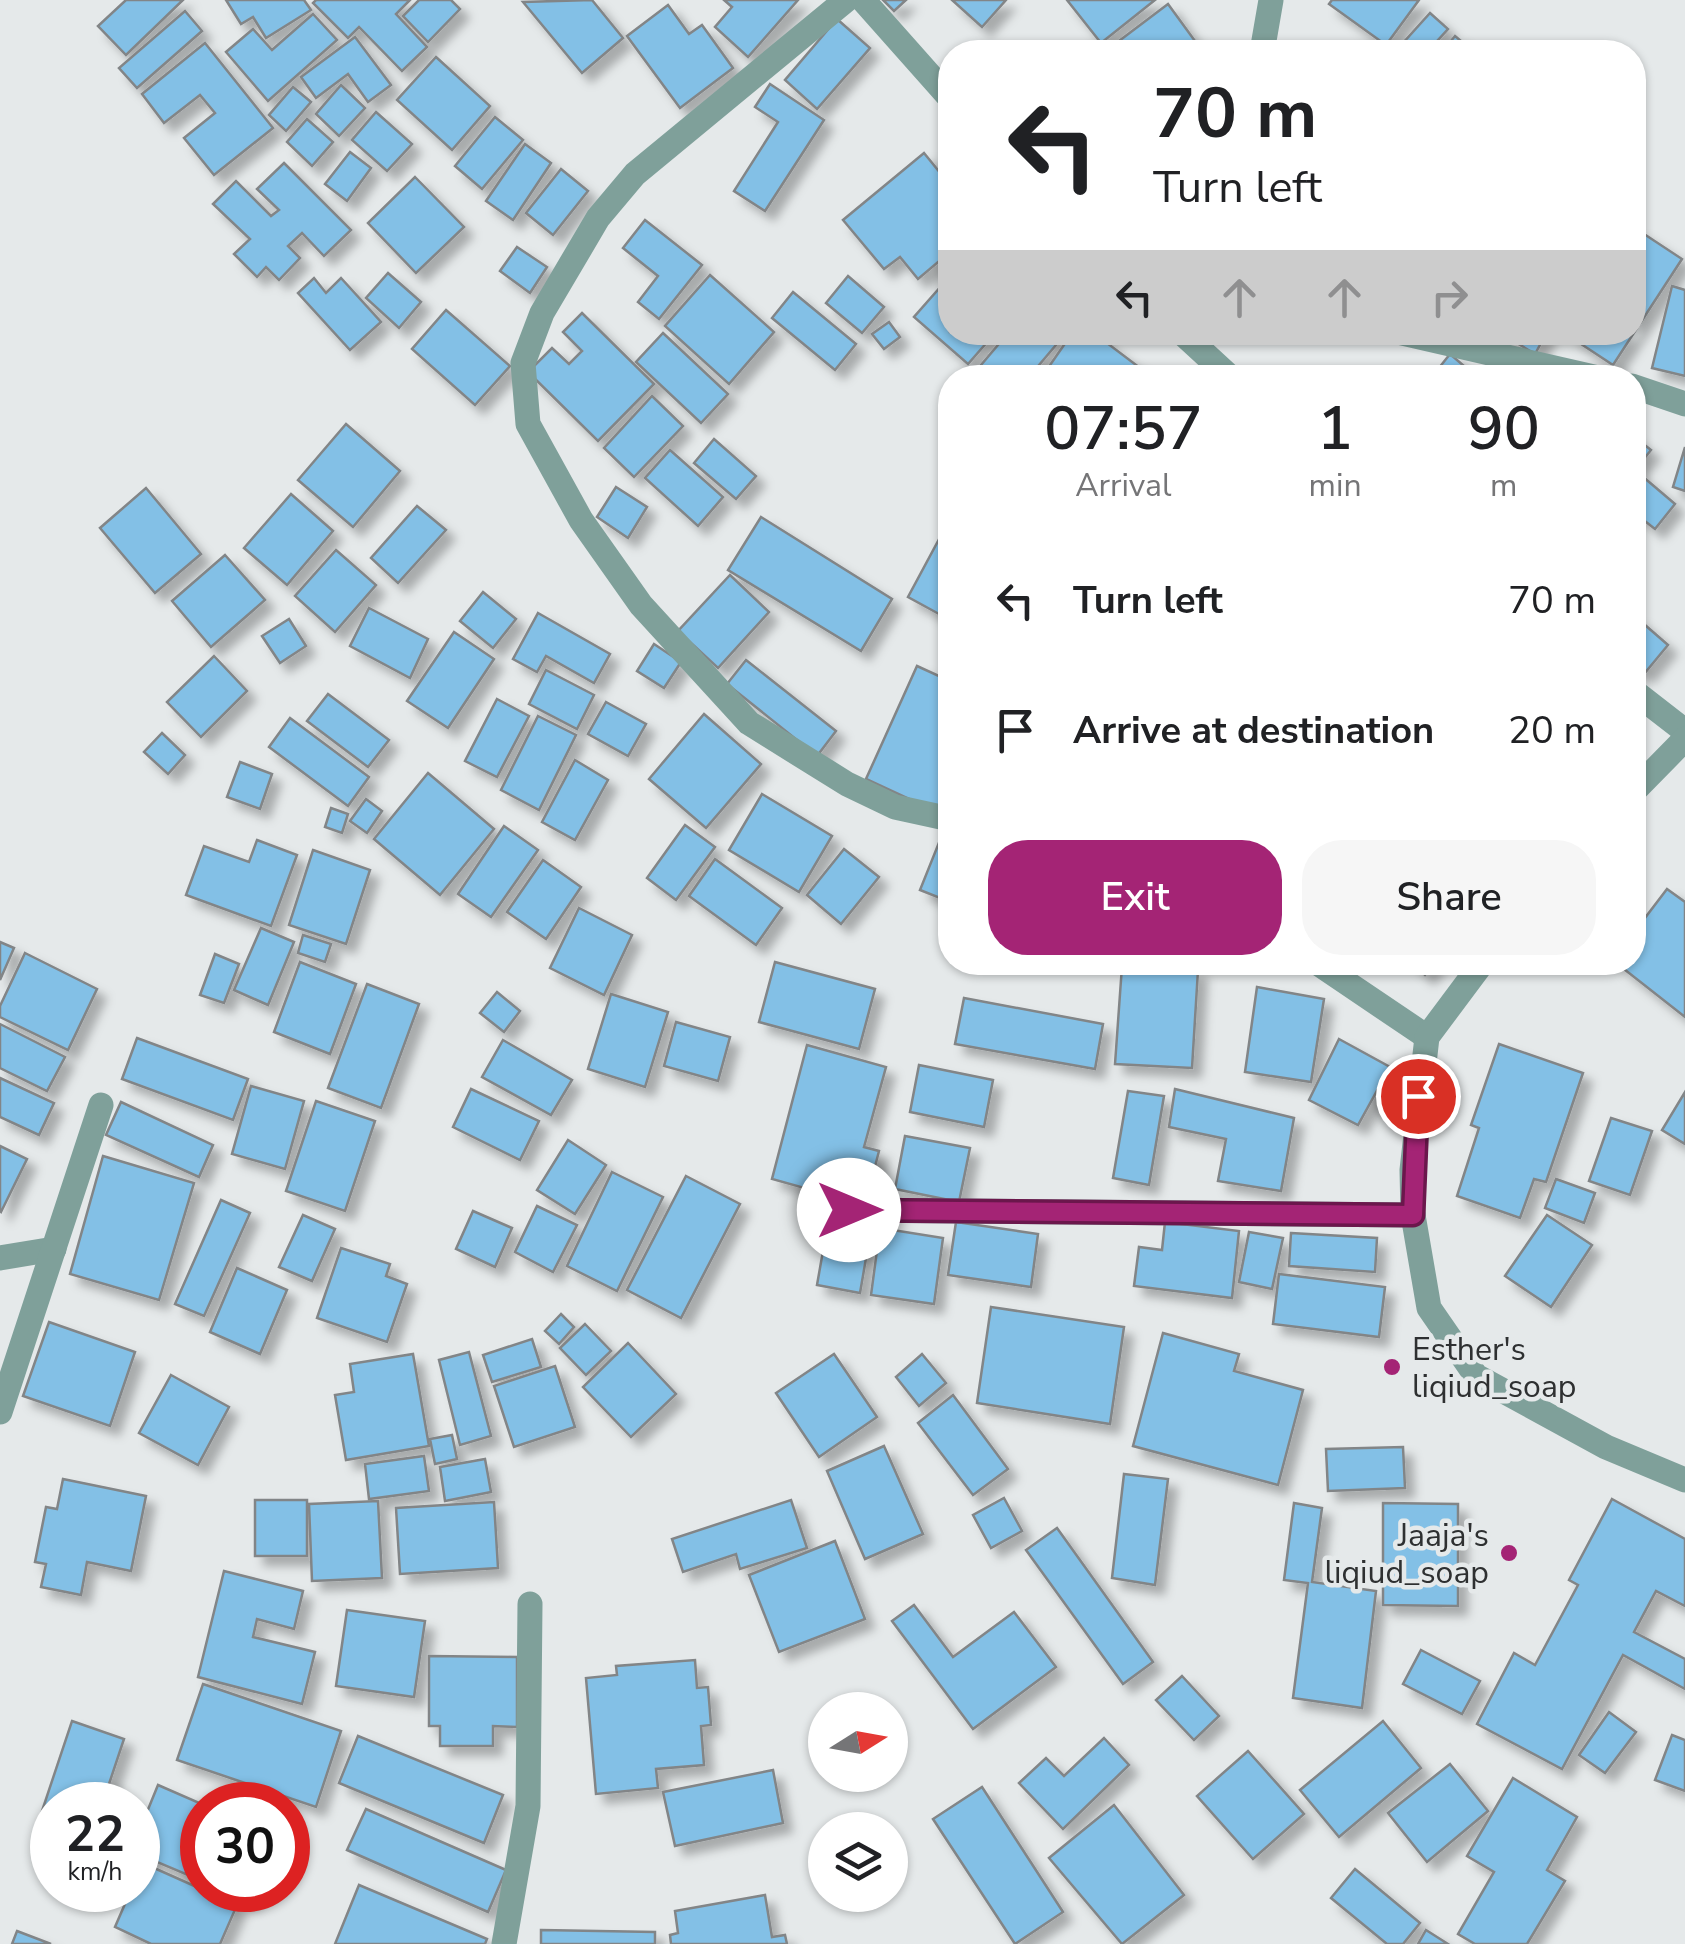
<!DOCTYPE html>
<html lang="en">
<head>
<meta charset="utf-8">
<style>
	body { margin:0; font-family:"Nunito Sans",sans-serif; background:#f6f6f6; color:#202124; height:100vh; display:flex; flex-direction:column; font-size:38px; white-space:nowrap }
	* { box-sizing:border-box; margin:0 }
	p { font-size:32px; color:#757577 }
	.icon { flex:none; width:55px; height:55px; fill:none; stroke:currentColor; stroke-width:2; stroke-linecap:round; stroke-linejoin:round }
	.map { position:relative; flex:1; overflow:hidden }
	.side { position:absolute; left:938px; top:365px; width:708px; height:610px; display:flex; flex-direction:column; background:#fff; border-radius:40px; box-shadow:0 2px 8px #0004 }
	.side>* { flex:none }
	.top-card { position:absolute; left:938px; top:40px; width:708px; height:305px; border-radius:40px; box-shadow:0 2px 8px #0004; background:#fff; color:#202124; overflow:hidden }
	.needle { width:65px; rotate:79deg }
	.controls { position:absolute; left:808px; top:1692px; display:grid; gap:20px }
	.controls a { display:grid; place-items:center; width:100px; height:100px; border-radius:50%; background:#fff; box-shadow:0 2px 8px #0004; font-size:50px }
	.speed { position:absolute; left:30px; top:1782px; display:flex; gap:20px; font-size:50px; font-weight:700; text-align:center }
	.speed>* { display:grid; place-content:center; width:130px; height:130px; border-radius:50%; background:#fff; box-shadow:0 2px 8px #0004; line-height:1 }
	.speed small { font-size:25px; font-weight:400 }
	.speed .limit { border:15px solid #d22; background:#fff; color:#111 }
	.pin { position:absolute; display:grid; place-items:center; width:85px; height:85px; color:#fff; margin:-42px; border:5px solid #fff; border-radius:50%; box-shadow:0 2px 10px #0007 }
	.me { position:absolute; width:110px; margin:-55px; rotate:90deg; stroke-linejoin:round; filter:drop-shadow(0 0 8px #0008) }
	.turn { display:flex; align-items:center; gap:35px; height:210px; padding:0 50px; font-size:45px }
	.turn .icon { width:130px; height:130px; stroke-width:2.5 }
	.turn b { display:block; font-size:70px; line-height:85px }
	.lanes { display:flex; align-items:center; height:95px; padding:0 50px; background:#0003; justify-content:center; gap:50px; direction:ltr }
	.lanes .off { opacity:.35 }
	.eta { display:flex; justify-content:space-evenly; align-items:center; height:170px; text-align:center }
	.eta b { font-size:60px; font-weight:600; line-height:70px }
	.primary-button { display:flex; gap:20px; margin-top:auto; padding:20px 50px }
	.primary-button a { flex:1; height:115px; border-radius:40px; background:#a42475; color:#fff; font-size:40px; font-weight:600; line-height:115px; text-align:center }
	.primary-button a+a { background:#f6f6f6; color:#202124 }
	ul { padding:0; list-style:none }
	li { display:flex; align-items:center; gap:30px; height:130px; padding:0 50px }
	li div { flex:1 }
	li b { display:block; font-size:38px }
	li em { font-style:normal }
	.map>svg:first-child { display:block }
	.building { fill:#83c0e6; stroke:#828587; stroke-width:2.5; filter:url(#shadow) }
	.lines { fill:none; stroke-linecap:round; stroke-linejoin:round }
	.minor { stroke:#7fa09a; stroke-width:25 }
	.route-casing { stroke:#6b174c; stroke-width:25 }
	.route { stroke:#a42475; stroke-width:18 }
	.poi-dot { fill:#a42475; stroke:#e5e9ea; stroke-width:4 }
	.labels { text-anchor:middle; stroke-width:9; stroke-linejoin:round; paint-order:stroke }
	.poi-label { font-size:32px; fill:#2e3031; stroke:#e5e9ea; text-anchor:start }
</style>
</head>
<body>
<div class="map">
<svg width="1685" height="1944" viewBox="0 0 1685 1944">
	<defs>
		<filter id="shadow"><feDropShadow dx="9" dy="9" stdDeviation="5" flood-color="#0004"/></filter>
	</defs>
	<rect width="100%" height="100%" fill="#e5e9ea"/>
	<g class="building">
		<polygon points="126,0 183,0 126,55 98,26"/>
		<polygon points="226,0 304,0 311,10 266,38 253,17 241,24"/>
		<polygon points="316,0 410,0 396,14 427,47 402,71 359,27 348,38 313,3"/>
		<polygon points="419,0 451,0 460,9 428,42 403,16"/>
		<polygon points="592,0 623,38 582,73 523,2"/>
		<polygon points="724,0 798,0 748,57 715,27 732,7"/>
		<polygon points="883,0 906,0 894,11"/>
		<polygon points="952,0 1006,0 982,27"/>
		<polygon points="1067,0 1155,0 1101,43"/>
		<polygon points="1332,0 1419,0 1386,45 1329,4"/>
		<polygon points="1168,4 1203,52 1115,52 1111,47"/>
		<polygon points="668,5 689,34 702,25 733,68 680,108 627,36"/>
		<polygon points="185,11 202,31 137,88 119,68"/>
		<polygon points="1430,13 1448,29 1427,52 1413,52 1403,43"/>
		<polygon points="313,14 337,40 268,101 226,52 253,29 272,50"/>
		<polygon points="837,19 870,48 817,109 785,80"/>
		<polygon points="1455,36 1474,52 1442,52"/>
		<polygon points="355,37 391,85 368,102 348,74 316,98 301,77"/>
		<polygon points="205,43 273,128 214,175 184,138 215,113 200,95 164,123 142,94"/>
		<polygon points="436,57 490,106 452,150 397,100"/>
		<polygon points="770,84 824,120 765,211 734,191 778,122 755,107"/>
		<polygon points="341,85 365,108 339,136 316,114"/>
		<polygon points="293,87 311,102 286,131 269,115"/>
		<polygon points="376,112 412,144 387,171 352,140"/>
		<polygon points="495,117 523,140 482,189 455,166"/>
		<polygon points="307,119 333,142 312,166 287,142"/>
		<polygon points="525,144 551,163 513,220 486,201"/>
		<polygon points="350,152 371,168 347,201 325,184"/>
		<polygon points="924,153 950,185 950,252 918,279 900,257 884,269 843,220"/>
		<polygon points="284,163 351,230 324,256 302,233 288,246 300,258 279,280 266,267 257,277 234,254 250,239 213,204 236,181 271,216 279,210 257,189"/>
		<polygon points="561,169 588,191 553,235 526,213"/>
		<polygon points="415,177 464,227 416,273 368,223"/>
		<polygon points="645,220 702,265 659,319 638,302 658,276 623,248"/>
		<polygon points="1638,230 1682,259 1613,365 1569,336 1632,332 1632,238"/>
		<polygon points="517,247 547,267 530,293 500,271"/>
		<polygon points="388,273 421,302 399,328 366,298"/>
		<polygon points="710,275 774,332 729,384 665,326"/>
		<polygon points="848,276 884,307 862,333 826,303"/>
		<polygon points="950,276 950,332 996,332 968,364 914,317"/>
		<polygon points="314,278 326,293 341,278 381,322 350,350 298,293"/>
		<polygon points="1672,286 1685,290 1685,376 1652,368"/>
		<polygon points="793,292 856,344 835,370 772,318"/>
		<polygon points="446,310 510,366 475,405 412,349"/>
		<polygon points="582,313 654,384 598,441 528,372 552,348 569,364 582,351 563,332"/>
		<polygon points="889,322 900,337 884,349 872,334"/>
		<polygon points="1009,332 1067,332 1028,378 970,378"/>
		<polygon points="1073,332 1102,332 1099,337 1148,374 1145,378 1041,378"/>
		<polygon points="1499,332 1547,332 1535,354"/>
		<polygon points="663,333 728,394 701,423 636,362"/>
		<polygon points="1450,354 1478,378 1431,378"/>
		<polygon points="652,396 683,426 634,477 604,448"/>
		<polygon points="346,424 400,471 353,527 298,480"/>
		<polygon points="1632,435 1651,450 1635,470 1675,504 1655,529 1632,511"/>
		<polygon points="714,439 756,476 736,499 694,463"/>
		<polygon points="1685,447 1685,491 1673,487"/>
		<polygon points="670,450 723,497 698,526 645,478"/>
		<polygon points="616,487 647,507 628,538 597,517"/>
		<polygon points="146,488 201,554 155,593 100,528"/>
		<polygon points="291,494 333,531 287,585 244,548"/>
		<polygon points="417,506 446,530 398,583 371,558"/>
		<polygon points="761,517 892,599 861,651 728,570"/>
		<polygon points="944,530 950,533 950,620 908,597"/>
		<polygon points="336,550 376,585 335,632 295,596"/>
		<polygon points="225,555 265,600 211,647 172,601"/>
		<polygon points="730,575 769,612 718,668 678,631"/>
		<polygon points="483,592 516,619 493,648 460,621"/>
		<polygon points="369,608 428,639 410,678 350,646"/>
		<polygon points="538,613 610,654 594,683 546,656 537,672 513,659"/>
		<polygon points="1637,618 1668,645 1644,674 1632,664 1632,623"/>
		<polygon points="289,619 306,646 280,663 262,636"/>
		<polygon points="454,632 494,659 448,728 407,701"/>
		<polygon points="654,644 681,662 664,688 637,671"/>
		<polygon points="214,656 247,691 201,737 167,702"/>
		<polygon points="746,660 836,731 817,756 727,684"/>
		<polygon points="917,666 950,681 950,784 937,812 866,779"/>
		<polygon points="546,670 594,695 577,729 529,704"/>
		<polygon points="328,694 389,740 368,767 307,721"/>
		<polygon points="497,699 529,716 497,777 465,761"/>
		<polygon points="606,702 646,724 628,756 588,734"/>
		<polygon points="704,714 761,764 706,828 649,779"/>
		<polygon points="538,716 576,735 539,810 501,790"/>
		<polygon points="290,718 369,777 348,806 269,747"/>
		<polygon points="162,733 185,755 168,774 144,752"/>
		<polygon points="575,760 608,780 575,840 542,822"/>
		<polygon points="240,762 272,774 260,809 227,797"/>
		<polygon points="428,773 494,829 440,895 374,839"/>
		<polygon points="762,794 832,836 799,892 729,850"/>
		<polygon points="366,799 382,811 367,833 350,821"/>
		<polygon points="331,808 348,814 342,833 325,827"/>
		<polygon points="685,825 715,847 676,900 647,878"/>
		<polygon points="504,826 538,850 491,917 458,894"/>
		<polygon points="257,840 297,855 271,926 186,895 204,846 249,862"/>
		<polygon points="940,840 950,844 950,902 920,890"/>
		<polygon points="844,849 879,877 841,924 807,895"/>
		<polygon points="313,850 370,870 346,944 289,925"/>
		<polygon points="715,859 782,908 756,945 689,896"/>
		<polygon points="543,860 581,887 546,939 507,912"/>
		<polygon points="1667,889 1685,902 1685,1017 1615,962 1632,962 1632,935"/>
		<polygon points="579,908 632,935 604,995 550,968"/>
		<polygon points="261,928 294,942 268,1005 234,990"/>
		<polygon points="303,935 331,944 325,962 298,953"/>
		<polygon points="0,942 14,948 0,980"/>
		<polygon points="25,953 97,989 68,1050 0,1017 0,1006"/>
		<polygon points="215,954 239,964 224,1003 200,995"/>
		<polygon points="300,962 356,984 330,1054 274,1032"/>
		<polygon points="775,962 875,989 859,1049 759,1022"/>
		<polygon points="1411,962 1437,962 1425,975"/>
		<polygon points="1122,966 1198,970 1192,1068 1115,1064"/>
		<polygon points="367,984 419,1004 381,1108 328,1088"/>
		<polygon points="1257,987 1324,999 1311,1082 1245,1072"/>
		<polygon points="497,992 520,1011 504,1032 480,1013"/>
		<polygon points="611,994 668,1012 645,1087 588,1069"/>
		<polygon points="964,998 1103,1024 1095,1069 955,1044"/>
		<polygon points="676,1022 730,1037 718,1081 664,1066"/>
		<polygon points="0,1024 65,1057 47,1091 0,1068"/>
		<polygon points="137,1038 248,1079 233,1120 122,1079"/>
		<polygon points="1339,1039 1390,1067 1358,1125 1309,1100"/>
		<polygon points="503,1040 572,1080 551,1115 482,1077"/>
		<polygon points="1499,1044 1583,1073 1546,1182 1534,1179 1520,1218 1457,1196 1479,1128 1471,1125"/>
		<polygon points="807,1045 886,1067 864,1147 879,1151 865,1205 772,1179"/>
		<polygon points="919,1065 993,1080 984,1127 910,1112"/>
		<polygon points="0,1078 54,1103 39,1135 0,1117"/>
		<polygon points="251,1086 304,1101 285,1169 232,1154"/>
		<polygon points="471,1089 539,1121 520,1160 453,1127"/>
		<polygon points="1175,1089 1294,1118 1281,1191 1218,1181 1226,1139 1169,1127"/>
		<polygon points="1128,1091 1164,1096 1149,1185 1113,1178"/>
		<polygon points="1685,1092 1685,1144 1662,1130"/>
		<polygon points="316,1101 375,1121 345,1211 286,1191"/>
		<polygon points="121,1102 213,1145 199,1177 106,1135"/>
		<polygon points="1611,1118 1652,1131 1630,1195 1589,1181"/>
		<polygon points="905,1136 970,1148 959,1202 895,1189"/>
		<polygon points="568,1140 606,1165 575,1214 537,1190"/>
		<polygon points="0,1146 27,1159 1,1212 0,1211"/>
		<polygon points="103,1156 194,1183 159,1300 70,1274"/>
		<polygon points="612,1172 663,1197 617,1291 567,1266"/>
		<polygon points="686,1176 740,1204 681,1318 627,1290"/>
		<polygon points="1556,1179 1595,1193 1584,1223 1545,1208"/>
		<polygon points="221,1200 250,1213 204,1316 175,1304"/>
		<polygon points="537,1206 577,1225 553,1272 515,1252"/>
		<polygon points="473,1211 512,1228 495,1267 456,1249"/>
		<polygon points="303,1215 335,1229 312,1281 279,1267"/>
		<polygon points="1547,1215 1592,1245 1551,1307 1505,1276"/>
		<polygon points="956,1222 1038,1234 1031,1287 948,1275"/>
		<polygon points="1165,1222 1239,1231 1232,1298 1134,1286 1139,1247 1162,1250"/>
		<polygon points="880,1228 943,1238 934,1304 871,1295"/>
		<polygon points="1249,1232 1283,1238 1272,1289 1239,1282"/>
		<polygon points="1291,1233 1377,1238 1375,1272 1289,1266"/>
		<polygon points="826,1234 869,1241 860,1293 817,1285"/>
		<polygon points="341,1248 390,1264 386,1276 407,1284 387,1342 317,1318"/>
		<polygon points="237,1268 287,1290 260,1354 210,1332"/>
		<polygon points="1279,1274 1385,1287 1379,1337 1273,1324"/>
		<polygon points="991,1307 1124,1327 1110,1424 977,1403"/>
		<polygon points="561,1314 574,1327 559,1344 545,1331"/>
		<polygon points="49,1322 135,1352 110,1426 23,1396"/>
		<polygon points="585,1324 611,1351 586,1375 560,1348"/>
		<polygon points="1163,1333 1239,1354 1234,1371 1303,1390 1278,1485 1133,1446"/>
		<polygon points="532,1339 541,1367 492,1382 483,1355"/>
		<polygon points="628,1343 676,1394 631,1437 583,1387"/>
		<polygon points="469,1352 491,1436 460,1445 439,1360"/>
		<polygon points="413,1354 429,1446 346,1460 335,1395 354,1392 350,1364"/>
		<polygon points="834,1354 877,1417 819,1457 776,1393"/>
		<polygon points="922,1354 946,1383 919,1406 896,1377"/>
		<polygon points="555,1366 575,1427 514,1447 494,1386"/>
		<polygon points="171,1375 229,1407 198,1465 139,1433"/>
		<polygon points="953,1395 1008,1469 973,1495 918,1423"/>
		<polygon points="452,1435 457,1459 435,1464 430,1439"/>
		<polygon points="884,1446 923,1534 865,1559 827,1471"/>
		<polygon points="1403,1447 1405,1488 1328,1491 1326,1449"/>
		<polygon points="424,1456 429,1491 369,1499 365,1464"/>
		<polygon points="485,1459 491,1492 445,1501 440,1467"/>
		<polygon points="1124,1474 1168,1479 1155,1585 1112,1578"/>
		<polygon points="63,1479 146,1496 131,1571 87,1562 81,1595 41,1587 46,1564 35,1562 46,1507 57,1509"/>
		<polygon points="1004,1498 1022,1531 991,1548 973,1515"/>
		<polygon points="1612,1499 1685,1539 1685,1606 1656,1591 1634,1632 1685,1659 1685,1689 1623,1655 1562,1769 1477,1724 1514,1653 1535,1665 1578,1585 1569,1580"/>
		<rect x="255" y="1500" width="52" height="56"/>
		<polygon points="791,1500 807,1548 740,1569 736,1554 683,1572 672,1539"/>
		<polygon points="378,1501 382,1578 312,1581 309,1504"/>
		<polygon points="494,1502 498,1568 400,1574 396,1508"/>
		<polygon points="1294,1503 1322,1508 1312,1582 1376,1591 1362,1708 1293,1698 1308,1583 1284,1580"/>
		<polygon points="1383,1503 1458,1504 1458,1606 1383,1605"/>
		<polygon points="1057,1528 1153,1662 1123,1684 1026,1550"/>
		<polygon points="835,1541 865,1619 779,1652 749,1575"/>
		<polygon points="224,1571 303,1591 294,1629 257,1619 253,1637 315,1652 302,1704 198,1677"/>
		<polygon points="914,1605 953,1657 1014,1612 1056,1667 973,1729 892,1621"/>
		<polygon points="347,1610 425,1621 414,1697 336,1686"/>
		<polygon points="1421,1650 1480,1681 1462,1714 1403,1684"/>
		<polygon points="429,1656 517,1657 517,1727 493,1726 493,1746 440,1746 440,1726 429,1726"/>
		<polygon points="695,1660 697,1688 708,1687 711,1725 701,1726 704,1765 656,1769 658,1788 596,1794 586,1678 617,1675 616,1666"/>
		<polygon points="1182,1676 1219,1716 1194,1740 1156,1700"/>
		<polygon points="203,1684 341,1731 316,1807 177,1760"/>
		<polygon points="1609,1712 1636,1732 1605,1773 1579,1755"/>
		<polygon points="72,1721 124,1739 102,1805 52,1805 52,1835 36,1829"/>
		<polygon points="1383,1721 1421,1768 1339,1837 1300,1790"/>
		<polygon points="1672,1735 1685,1740 1685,1791 1655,1780"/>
		<polygon points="358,1736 503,1795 484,1843 339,1783"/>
		<polygon points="1104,1738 1129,1765 1063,1829 1019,1783 1046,1758 1064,1776"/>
		<polygon points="1248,1751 1304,1814 1253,1859 1197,1796"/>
		<polygon points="1450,1764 1488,1811 1427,1862 1388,1813"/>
		<polygon points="773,1770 783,1823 675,1846 663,1792"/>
		<polygon points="1513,1778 1577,1817 1547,1870 1565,1881 1527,1944 1475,1944 1458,1934 1494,1872 1467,1856"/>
		<polygon points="158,1785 204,1805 202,1881 138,1854 138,1834"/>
		<polygon points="982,1787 1063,1912 1015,1944 933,1819"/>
		<polygon points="1114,1805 1184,1895 1122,1944 1049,1858"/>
		<polygon points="366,1809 506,1870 488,1912 347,1850"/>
		<polygon points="143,1863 237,1905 220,1944 151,1944 115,1927 131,1890 138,1890"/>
		<polygon points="1355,1869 1420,1923 1403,1944 1387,1944 1331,1898"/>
		<polygon points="359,1885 487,1939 485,1944 335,1944"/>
		<polygon points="223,1890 252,1890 248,1900"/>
		<polygon points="765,1895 772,1937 785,1935 787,1944 671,1944 670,1935 678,1933 675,1911"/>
		<polygon points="541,1930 655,1932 655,1944 541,1944"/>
		<polygon points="1426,1930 1448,1944 1418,1944"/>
		<polygon points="17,1931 51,1944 12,1944"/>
	</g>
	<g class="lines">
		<g class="minor">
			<polyline points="846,0 635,174 598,218 542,313 523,363 528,424 581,520 641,605 749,723 847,784 895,807 950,819"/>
			<polyline points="863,0 950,98"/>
			<polyline points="1262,52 1271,0"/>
			<polyline points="1181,332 1231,378"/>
			<polyline points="1398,332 1598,378"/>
			<polyline points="1632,386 1685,404"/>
			<polyline points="1632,690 1685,731"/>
			<polyline points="1632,793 1685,739"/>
			<polyline points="1316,962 1427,1037"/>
			<polyline points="1483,962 1427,1037 1412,1170 1413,1215 1429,1308 1476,1376 1606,1447 1685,1480"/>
			<polyline points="849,1210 1413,1215"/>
			<polyline points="0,1258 54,1249"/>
			<polyline points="0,1412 101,1105"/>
			<polyline points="504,1944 528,1806 530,1604"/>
		</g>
	</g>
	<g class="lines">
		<defs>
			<polyline id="route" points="849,1210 1413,1215 1418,1096"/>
		</defs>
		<use href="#route" class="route-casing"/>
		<use href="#route" class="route"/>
	</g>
	<g class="poi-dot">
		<circle cx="1392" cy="1367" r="10"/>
		<circle cx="1509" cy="1553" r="10"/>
	</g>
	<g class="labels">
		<g class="poi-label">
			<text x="1412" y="1360">Esther's<tspan x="1412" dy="37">liqiud_soap</tspan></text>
			<text x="1489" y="1546" text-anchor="end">Jaaja's<tspan x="1489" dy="37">liqiud_soap</tspan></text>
		</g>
	</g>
</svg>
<div class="controls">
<a><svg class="needle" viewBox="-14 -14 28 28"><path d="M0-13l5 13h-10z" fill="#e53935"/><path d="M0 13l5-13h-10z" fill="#757577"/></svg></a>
<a><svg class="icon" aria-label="layers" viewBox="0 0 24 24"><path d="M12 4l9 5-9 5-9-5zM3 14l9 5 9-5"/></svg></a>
</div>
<div class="speed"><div>22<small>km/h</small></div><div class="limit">30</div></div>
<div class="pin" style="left:1418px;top:1096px;background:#d93025"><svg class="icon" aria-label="arrive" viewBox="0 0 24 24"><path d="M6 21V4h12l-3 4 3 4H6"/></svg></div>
<svg class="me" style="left:849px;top:1210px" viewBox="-20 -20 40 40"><circle r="19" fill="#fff"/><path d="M0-13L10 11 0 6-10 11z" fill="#a42475"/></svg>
<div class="top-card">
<div class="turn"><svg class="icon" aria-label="left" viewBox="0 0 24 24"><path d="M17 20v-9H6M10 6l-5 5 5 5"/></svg><div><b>70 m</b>Turn left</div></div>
<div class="lanes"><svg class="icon" aria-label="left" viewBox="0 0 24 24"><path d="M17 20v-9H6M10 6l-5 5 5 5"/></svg><svg class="icon off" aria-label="ahead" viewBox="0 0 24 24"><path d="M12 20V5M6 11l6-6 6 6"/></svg><svg class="icon off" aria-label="ahead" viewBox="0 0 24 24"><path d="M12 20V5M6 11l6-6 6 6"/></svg><svg class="icon off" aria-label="right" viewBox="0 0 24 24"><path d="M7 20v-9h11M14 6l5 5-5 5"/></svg></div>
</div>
<section class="side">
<div class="eta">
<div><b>07:57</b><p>Arrival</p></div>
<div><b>1</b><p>min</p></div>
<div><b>90</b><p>m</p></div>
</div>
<ul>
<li><svg class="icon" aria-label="left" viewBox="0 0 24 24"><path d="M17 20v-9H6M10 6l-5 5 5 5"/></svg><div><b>Turn left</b></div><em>70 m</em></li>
<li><svg class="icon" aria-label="arrive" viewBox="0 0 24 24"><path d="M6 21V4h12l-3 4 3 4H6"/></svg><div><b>Arrive at destination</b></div><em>20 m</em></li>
</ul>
<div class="primary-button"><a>Exit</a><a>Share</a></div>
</section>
</div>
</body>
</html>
